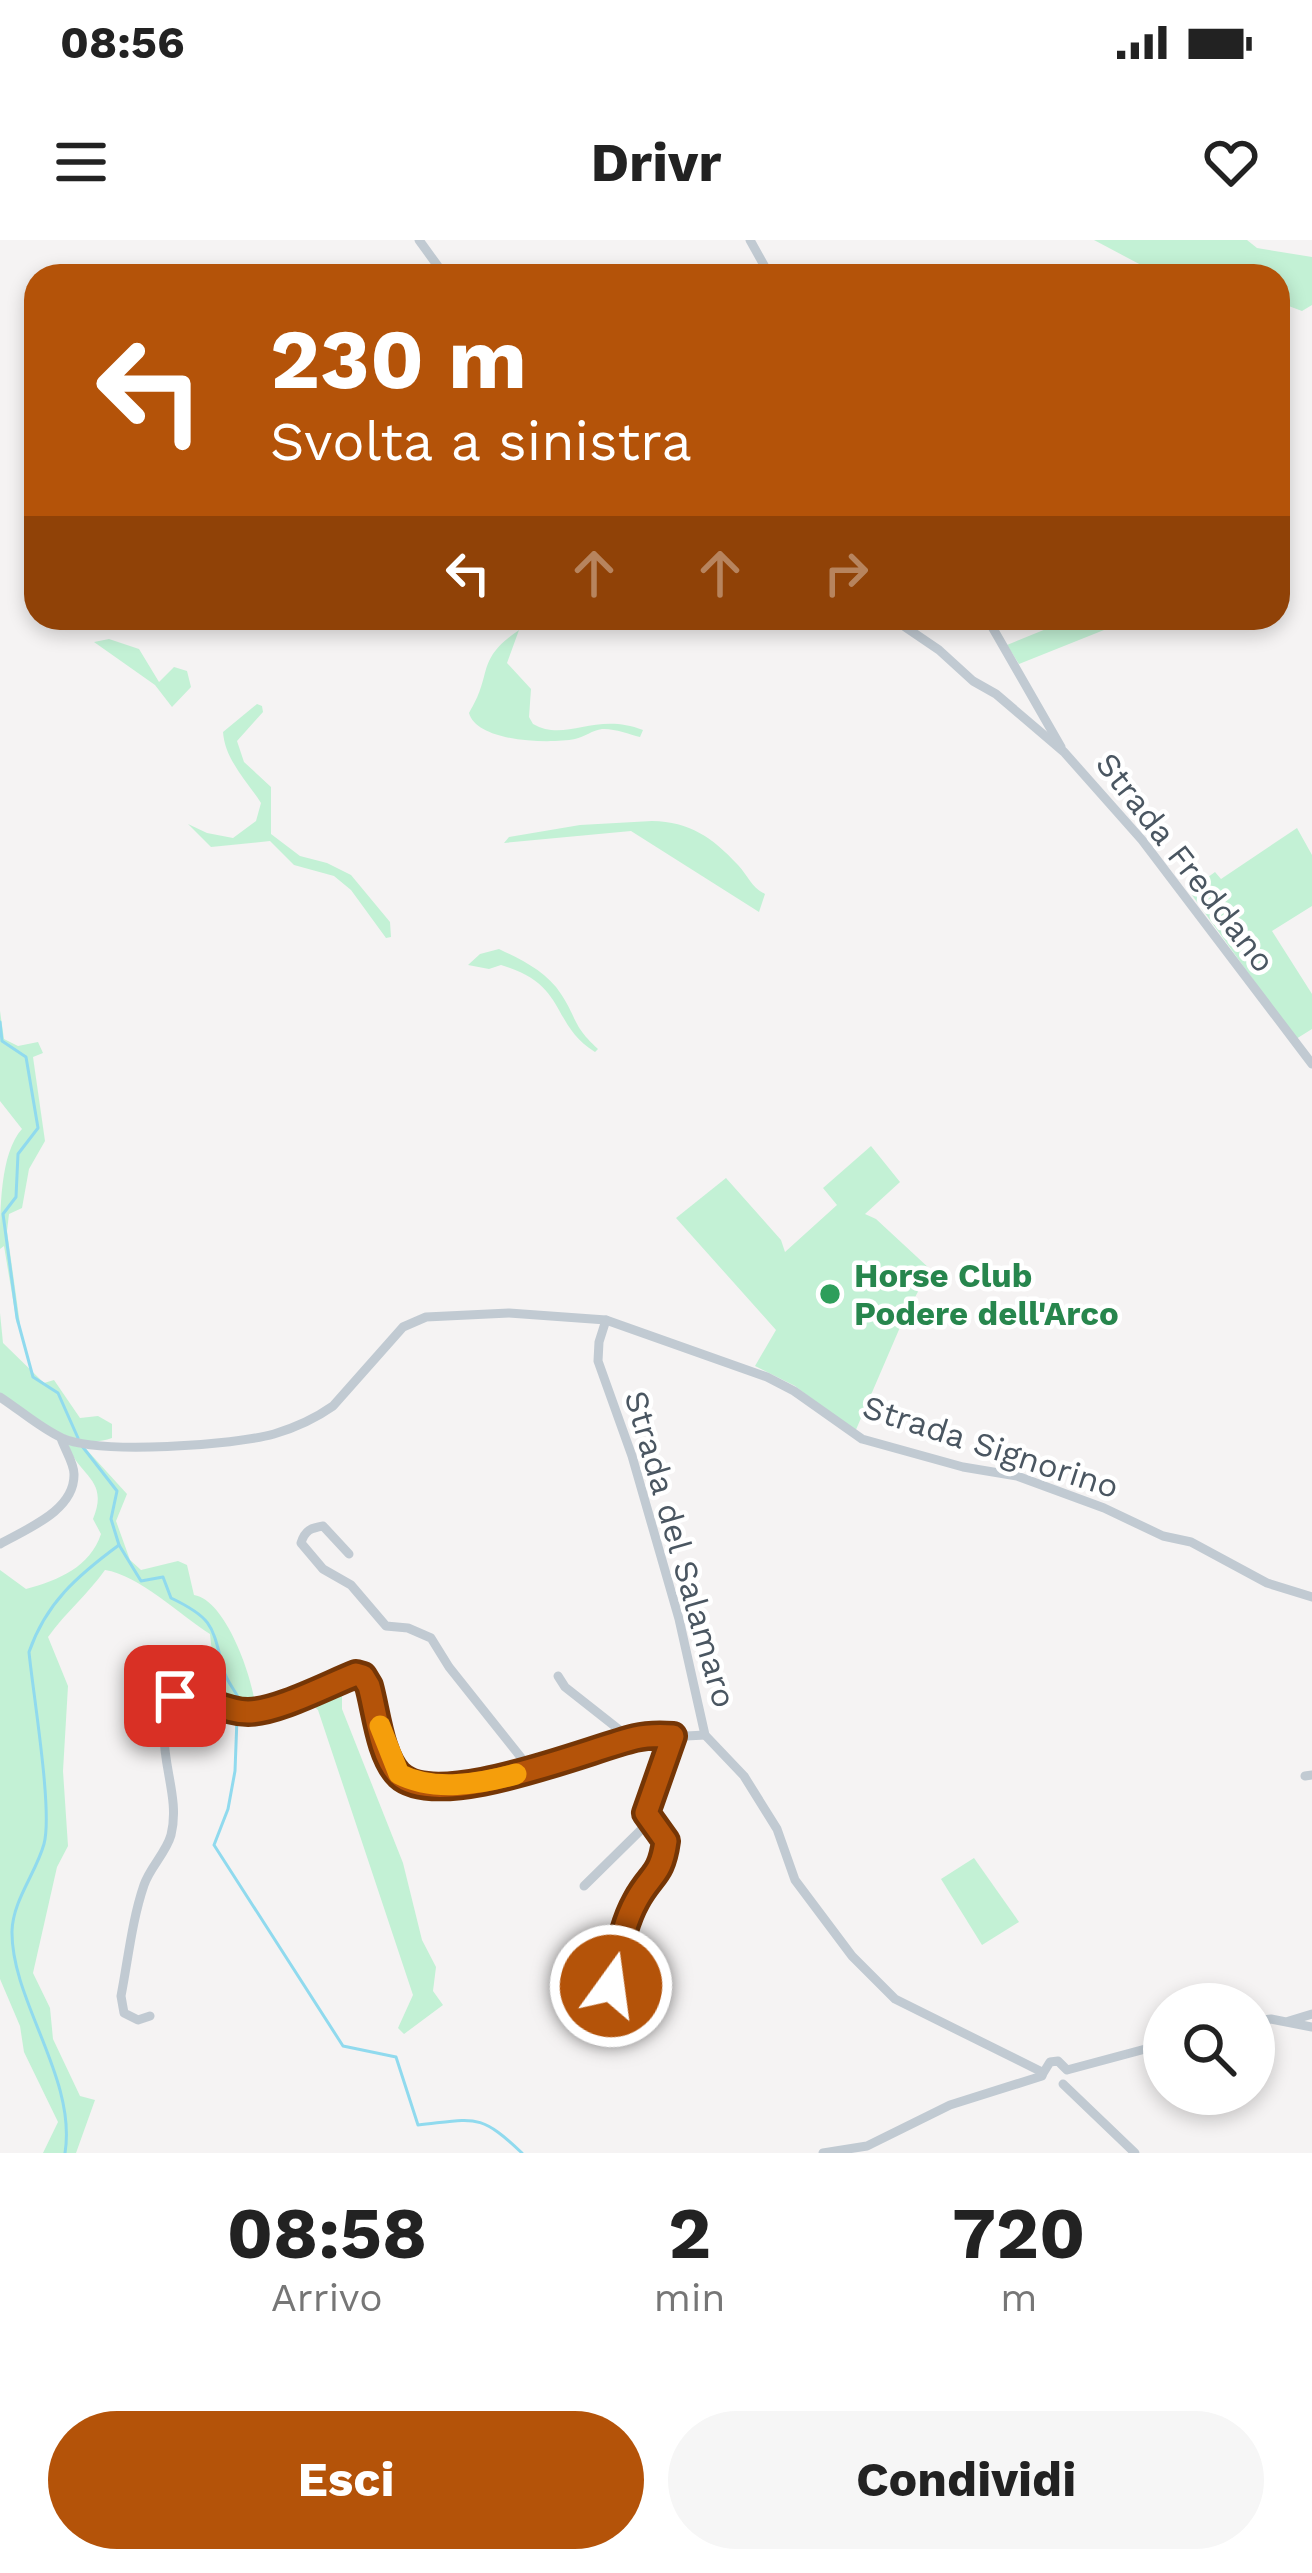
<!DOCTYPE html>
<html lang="it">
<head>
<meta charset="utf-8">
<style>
	body { margin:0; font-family:"Work Sans",sans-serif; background:#f6f6f6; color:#222; height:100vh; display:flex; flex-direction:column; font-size:45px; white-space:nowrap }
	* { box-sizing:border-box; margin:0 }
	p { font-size:39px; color:#767676 }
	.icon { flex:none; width:66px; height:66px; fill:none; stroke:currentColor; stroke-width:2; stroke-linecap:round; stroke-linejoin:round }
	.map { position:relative; height:1913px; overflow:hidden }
	.details { display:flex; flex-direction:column; background:#fff; flex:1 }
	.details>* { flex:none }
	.hud { position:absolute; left:24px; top:24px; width:1266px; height:366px; border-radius:36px; box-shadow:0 6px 18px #0003; background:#b45309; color:#fff; overflow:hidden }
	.fabs { position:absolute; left:1143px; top:1743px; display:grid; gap:24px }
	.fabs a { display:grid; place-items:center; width:132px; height:132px; border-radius:50%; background:#fff; box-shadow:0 6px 18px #0003; font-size:60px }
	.pin { position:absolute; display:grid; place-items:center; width:102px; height:102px; color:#fff; margin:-51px; border-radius:24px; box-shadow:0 6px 18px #0006 }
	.me { position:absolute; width:132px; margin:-66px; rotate:14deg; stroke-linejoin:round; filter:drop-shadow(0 0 9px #0008) }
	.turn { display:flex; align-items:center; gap:42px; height:252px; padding:0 48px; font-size:54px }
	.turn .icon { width:156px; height:156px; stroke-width:2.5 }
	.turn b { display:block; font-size:84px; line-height:102px }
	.lanes { display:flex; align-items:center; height:114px; padding:0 48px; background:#0003; justify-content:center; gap:60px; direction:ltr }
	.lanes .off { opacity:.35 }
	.eta { display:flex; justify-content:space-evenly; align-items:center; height:204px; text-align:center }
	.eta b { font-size:72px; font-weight:700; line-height:84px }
	.action { display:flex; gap:24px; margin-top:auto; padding:24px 48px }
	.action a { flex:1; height:138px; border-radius:72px; background:#b45309; color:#fff; font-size:48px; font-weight:700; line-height:138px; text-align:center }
	.action a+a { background:#f6f6f6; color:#222 }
	.status { display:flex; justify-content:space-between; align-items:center; height:84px; padding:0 60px; background:#fff; direction:ltr }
	.status svg { height:33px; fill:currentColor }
	header { display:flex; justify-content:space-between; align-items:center; height:156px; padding:0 48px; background:#fff; font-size:54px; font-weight:700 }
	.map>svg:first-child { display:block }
	.green { fill:#c3f1d5 }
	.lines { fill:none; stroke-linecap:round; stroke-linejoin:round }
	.stream { stroke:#90daee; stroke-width:3 }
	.street { stroke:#c1cad2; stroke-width:9 }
	.route-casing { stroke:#753606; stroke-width:30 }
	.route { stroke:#b45309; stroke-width:21 }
	.slow { stroke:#f59e0b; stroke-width:21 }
	.leisure-dot { fill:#2e9e5b; stroke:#fff; stroke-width:4.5 }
	.labels { text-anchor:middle; stroke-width:9; stroke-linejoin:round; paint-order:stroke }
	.street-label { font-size:33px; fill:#4a5661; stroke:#fff }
	.leisure-label { font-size:33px; font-weight:bold; fill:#27864d; stroke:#fff; text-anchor:start }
</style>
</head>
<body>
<div class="status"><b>08:56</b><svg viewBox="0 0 49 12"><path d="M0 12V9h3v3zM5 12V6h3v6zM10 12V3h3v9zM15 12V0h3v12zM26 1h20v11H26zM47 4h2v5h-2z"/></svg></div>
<header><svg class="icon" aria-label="menu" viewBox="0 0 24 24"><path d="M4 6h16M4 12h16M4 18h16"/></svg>Drivr<svg class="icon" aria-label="heart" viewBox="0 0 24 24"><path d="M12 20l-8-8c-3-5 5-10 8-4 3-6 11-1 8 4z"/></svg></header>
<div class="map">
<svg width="1312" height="1913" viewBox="0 0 1312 1913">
	<rect width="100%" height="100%" fill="#f5f3f3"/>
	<g class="green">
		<polygon points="1094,0 1247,0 1257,8 1312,17 1312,65 1302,71 1278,62 1278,36 1158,34"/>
		<polygon points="1073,378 1134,378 1019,424 1007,405"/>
		<path d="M519,390L507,423L531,449L529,477L533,484C566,503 595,471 643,490L640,497C629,494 613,488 602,489C593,490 584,497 575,499C548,504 477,502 469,473C494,433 474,421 519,390Z"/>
		<polygon points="109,399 139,409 159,442 174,427 187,431 191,447 172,467 155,445 94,402"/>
		<path d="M257,464L262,466L263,472L237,501L244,522L271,547V594L300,616L327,623L351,635L390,682L391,697L386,698L351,650L334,636L294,625L270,601L211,607L188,584L207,593L233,598L256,581L261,563C247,541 225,520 223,492Z"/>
		<path d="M652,581C690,582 712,597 738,625C749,637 751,647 765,654L759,672L631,591L504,603L509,597L580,585Z"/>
		<polygon points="1297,588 1312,615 1312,666 1272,691 1312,754 1312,789 1296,799 1189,651 1215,632 1221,639"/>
		<path d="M499,709C522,720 547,732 561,754C578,780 572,785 598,809L595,812C549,783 569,745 501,725L489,729L468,725L480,714Z"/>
		<path d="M0,771L4,799L18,806L38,802L43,813L33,817L45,901L29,929L22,968L9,974L7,991L20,1084H17L4,1006L0,1009C0,970 0,913 22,889L0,861Z"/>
		<polygon points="871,906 900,942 865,974 876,979 930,1029 904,1078 855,1192 795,1146 755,1126 776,1090 676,978 726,938 781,1000 785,1012 837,965 823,948"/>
		<path d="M0,1073L3,1103L44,1143L54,1140L80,1178L98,1176L112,1184V1198C72,1213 32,1174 0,1154Z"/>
		<path d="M68,1204L86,1209L127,1254L116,1281L130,1320L141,1330L178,1321L187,1325L194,1355C226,1360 253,1438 256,1470L232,1469C216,1445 213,1422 210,1394C180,1375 139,1335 105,1330C88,1354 66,1372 48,1397L68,1446L63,1531L68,1606L57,1627L33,1733L50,1768L53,1799L80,1856L95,1860L76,1913H43L58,1882L24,1812L20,1786L0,1739V1330L26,1349C59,1340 90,1327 101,1294L93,1279C110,1238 77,1236 68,1204Z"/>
		<polygon points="350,1441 342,1452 342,1469 403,1623 422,1700 436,1727 433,1751 443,1765 404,1794 398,1788 413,1755 318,1470 305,1458"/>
		<polygon points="974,1618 1019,1682 982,1705 941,1639"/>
	</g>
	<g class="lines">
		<g class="stream">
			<polyline points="0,782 2,801 26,817 38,888 18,914 16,957 3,974 17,1078 33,1137 58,1153 78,1198"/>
			<path d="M119,1305L141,1341L163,1337L171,1358C215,1379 212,1387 224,1431C227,1443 238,1453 241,1464"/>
			<path d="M237,1478L235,1531L228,1569L214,1605L343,1806L396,1817L418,1885C475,1879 479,1872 522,1913"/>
			<path d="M65,1913C77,1838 11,1761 12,1691C13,1660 36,1633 44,1604C53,1571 33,1454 29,1412C46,1363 77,1336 119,1305L111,1279L117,1251L82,1206"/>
		</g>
		<g class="street">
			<polyline points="419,0 445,36"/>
			<polyline points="750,0 770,36"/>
			<polyline points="892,378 939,410 973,441 996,454 1064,512 1142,600 1312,824"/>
			<polyline points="987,378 1061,507"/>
			<polyline points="606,1080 599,1102 598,1121 632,1216 679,1379 705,1495 744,1536 777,1589 795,1640 852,1716 895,1759 1042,1832"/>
			<path d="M0,1157C20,1170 40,1188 62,1198C99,1215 235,1205 274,1194C294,1188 316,1178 333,1166L403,1087L426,1077L509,1073L606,1080L767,1137L794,1151L862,1199L963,1227L1017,1236L1104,1268L1163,1296L1191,1302L1267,1343L1312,1357"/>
			<path d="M0,1304C26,1289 75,1271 74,1234C74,1223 64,1208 61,1198"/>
			<path d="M349,1314L323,1286C311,1288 305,1290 301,1303L323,1329L351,1345L386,1386L408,1388L431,1398L449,1427L531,1530"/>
			<polyline points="558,1436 565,1447 631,1499 705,1495"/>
			<polyline points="1305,1536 1312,1535"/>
			<polyline points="584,1646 650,1581"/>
			<path d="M569,1737L605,1755L610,1752C617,1722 621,1686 637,1659C651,1635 662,1632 666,1601L646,1573L673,1495"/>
			<path d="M150,1776L138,1780L124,1773L121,1756C128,1720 132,1680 144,1645C150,1627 166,1613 171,1595C183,1548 147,1501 175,1456C202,1454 222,1472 248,1472C273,1472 330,1444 356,1434L363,1436L369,1446C376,1471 380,1514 398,1534C432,1569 589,1514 631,1499"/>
			<polyline points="1254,1781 1271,1779 1312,1787"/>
			<polyline points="1289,1781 1312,1774"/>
			<polyline points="1042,1835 1050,1822 1058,1821 1067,1830 1164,1804"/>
			<polyline points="1063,1844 1135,1913"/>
			<polyline points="823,1913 867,1906 950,1865 1042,1836"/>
		</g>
	</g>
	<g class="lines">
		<defs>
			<path id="route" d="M175,1456C202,1454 222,1472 248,1472C277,1472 328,1445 356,1434L363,1436L369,1446C376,1471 380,1516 399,1535C438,1572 589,1509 635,1498C648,1495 660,1495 673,1496L646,1573L666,1601C661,1637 651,1633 636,1661C622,1686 618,1718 611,1746"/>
		</defs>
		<use href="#route" class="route-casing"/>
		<use href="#route" class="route"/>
		<path class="slow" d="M380,1486L399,1534C434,1552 479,1544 516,1534"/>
	</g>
	<circle class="leisure-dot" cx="830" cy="1054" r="12"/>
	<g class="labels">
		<g class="street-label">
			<text transform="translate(1186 622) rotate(52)" y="12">Strada Freddano</text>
			<text transform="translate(991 1206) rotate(18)" y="12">Strada Signorino</text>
			<text transform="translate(681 1309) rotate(74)" y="12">Strada del Salamaro</text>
		</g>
		<g class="leisure-label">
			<text x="854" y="1047">Horse Club<tspan x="854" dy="38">Podere dell'Arco</tspan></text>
		</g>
	</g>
</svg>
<div class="fabs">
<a><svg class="icon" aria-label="search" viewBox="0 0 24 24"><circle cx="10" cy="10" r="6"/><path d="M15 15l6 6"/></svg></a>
</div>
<div class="pin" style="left:175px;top:1456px;background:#d93025"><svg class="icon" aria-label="arrive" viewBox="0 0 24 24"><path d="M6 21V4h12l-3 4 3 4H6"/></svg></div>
<svg class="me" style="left:611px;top:1746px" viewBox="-20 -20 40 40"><circle r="17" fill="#b45309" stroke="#fff" stroke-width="3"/><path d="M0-11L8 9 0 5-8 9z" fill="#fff"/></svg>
<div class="hud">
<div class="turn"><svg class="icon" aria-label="left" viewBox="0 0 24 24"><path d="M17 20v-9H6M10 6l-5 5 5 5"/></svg><div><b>230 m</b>Svolta a sinistra</div></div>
<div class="lanes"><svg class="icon" aria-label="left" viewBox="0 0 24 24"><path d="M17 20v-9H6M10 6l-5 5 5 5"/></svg><svg class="icon off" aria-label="ahead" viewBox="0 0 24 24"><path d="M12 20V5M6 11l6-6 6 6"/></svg><svg class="icon off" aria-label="ahead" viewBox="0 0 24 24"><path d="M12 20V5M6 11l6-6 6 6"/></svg><svg class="icon off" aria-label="right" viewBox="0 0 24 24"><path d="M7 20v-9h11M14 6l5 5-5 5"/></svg></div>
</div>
</div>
<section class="details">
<div class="eta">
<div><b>08:58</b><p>Arrivo</p></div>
<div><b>2</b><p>min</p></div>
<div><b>720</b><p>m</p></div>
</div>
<div class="action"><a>Esci</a><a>Condividi</a></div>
</section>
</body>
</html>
